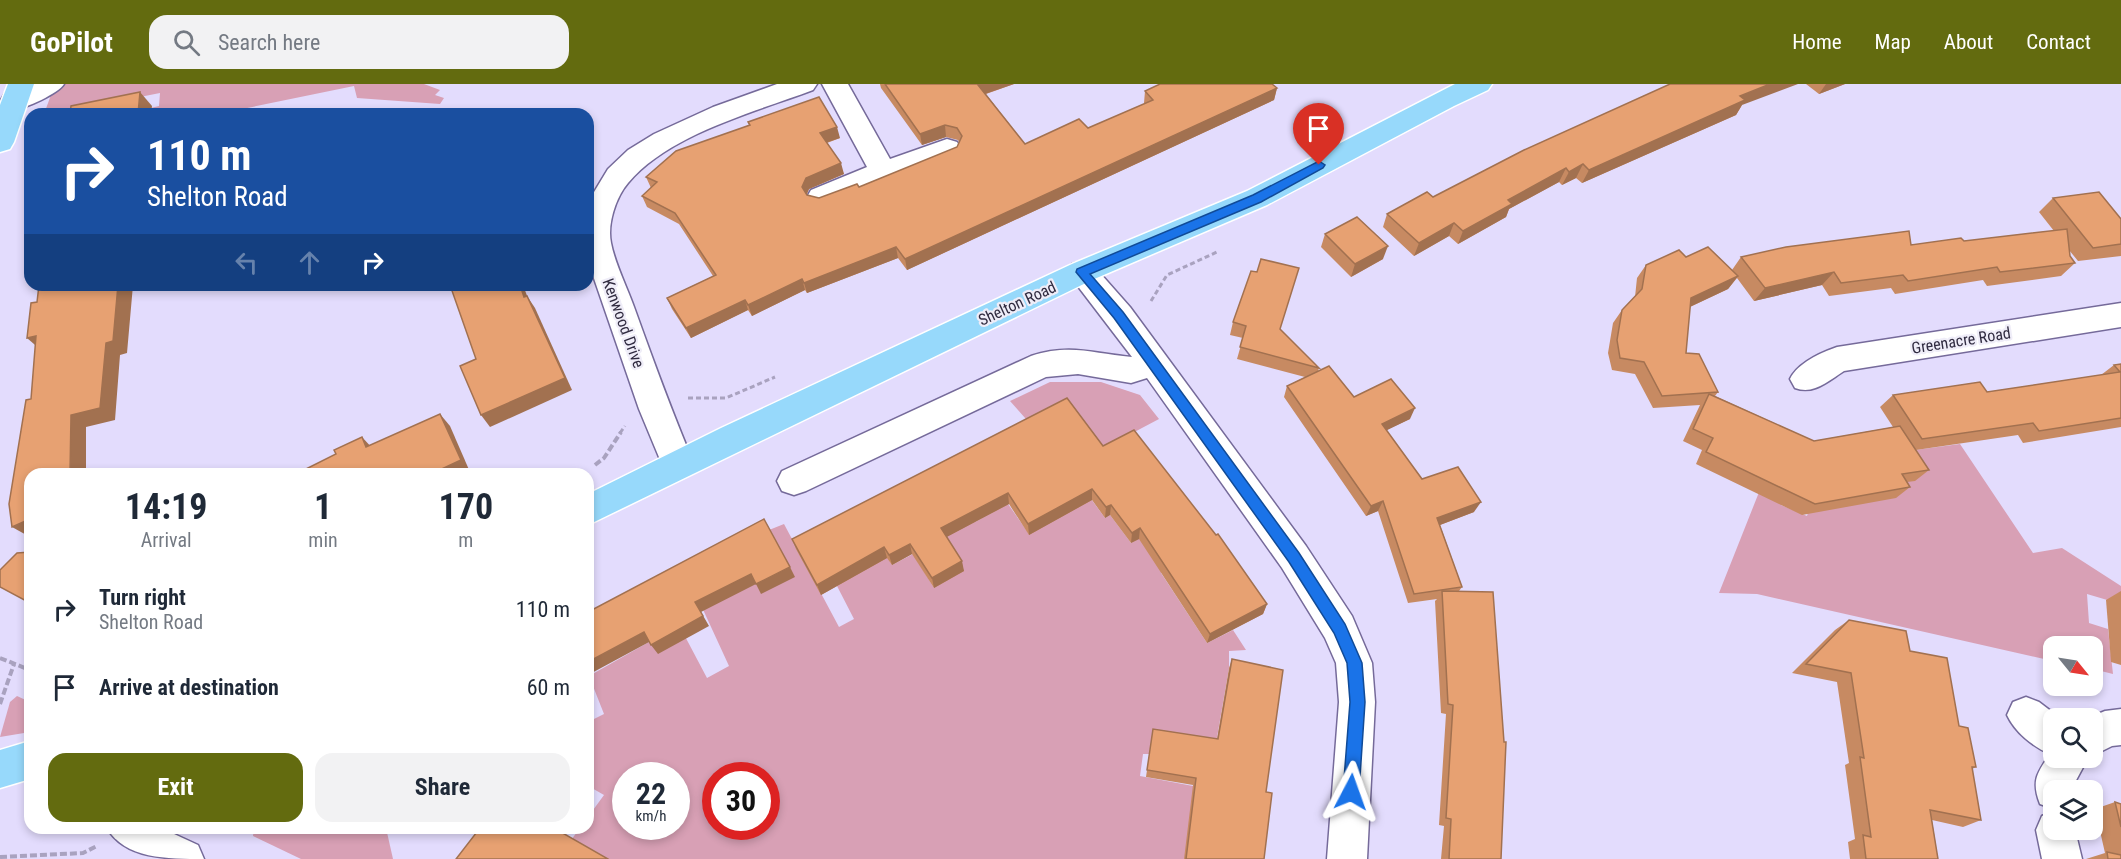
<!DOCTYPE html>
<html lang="en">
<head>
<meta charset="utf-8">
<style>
	body { margin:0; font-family:"Roboto Condensed",sans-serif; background:#f2f2f3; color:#1f2937; height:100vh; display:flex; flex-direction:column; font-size:22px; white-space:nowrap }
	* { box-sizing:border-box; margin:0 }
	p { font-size:20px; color:#747a83 }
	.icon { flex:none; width:33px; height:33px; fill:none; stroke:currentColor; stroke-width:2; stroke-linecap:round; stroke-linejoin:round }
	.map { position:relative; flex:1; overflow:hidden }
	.drawer { position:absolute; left:24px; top:384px; width:570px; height:366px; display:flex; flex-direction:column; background:#fff; border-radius:18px; box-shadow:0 3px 9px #0003 }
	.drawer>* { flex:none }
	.guide { position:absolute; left:24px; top:24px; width:570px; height:183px; border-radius:18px; box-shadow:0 3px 9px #0003; background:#1a4fa0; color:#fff; overflow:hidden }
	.needle { width:39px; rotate:120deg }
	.buttons { position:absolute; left:2043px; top:552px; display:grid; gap:12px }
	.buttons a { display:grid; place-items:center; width:60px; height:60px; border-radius:12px; background:#fff; box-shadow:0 3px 9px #0003; font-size:30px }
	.speed { position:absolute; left:612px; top:678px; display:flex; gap:12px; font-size:30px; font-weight:700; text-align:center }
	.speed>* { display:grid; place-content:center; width:78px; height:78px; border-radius:50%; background:#fff; box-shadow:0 3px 9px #0003; line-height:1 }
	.speed small { font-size:15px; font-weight:400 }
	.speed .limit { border:9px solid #d22; background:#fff; color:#111 }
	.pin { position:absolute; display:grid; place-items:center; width:51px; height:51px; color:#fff; margin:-62px -26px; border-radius:50% 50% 50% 0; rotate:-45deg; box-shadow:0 0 6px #0007 }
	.pin .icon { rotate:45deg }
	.me { position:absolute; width:66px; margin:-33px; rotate:4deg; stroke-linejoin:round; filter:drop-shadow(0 0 4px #0008) }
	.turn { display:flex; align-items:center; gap:21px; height:126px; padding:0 24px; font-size:27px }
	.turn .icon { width:78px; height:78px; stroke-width:2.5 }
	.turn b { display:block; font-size:42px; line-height:51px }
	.lanes { display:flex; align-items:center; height:57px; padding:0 24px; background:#0003; justify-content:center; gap:30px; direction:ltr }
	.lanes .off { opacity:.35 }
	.eta { display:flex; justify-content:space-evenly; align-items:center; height:102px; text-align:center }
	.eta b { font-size:36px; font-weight:700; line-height:42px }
	.button { display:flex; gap:12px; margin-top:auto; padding:12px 24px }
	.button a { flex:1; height:69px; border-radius:18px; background:#636b0f; color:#fff; font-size:24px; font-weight:700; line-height:69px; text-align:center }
	.button a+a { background:#f2f2f3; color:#1f2937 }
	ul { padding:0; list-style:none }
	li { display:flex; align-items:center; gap:18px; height:78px; padding:0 24px }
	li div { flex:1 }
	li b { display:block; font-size:22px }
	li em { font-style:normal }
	header { display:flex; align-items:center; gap:36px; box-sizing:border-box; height:84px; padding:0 30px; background:#636b0f; color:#fff }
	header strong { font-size:28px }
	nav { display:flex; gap:33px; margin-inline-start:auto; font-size:21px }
	.search { width:420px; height:54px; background:#f2f2f3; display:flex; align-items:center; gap:15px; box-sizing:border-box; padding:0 21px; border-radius:18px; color:#747a83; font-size:22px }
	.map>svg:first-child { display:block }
	.green { fill:#d8a0b5; fill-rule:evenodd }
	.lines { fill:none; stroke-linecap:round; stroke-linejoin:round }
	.minor-casing { stroke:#756a9a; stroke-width:3 }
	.major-casing { stroke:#fff; stroke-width:3 }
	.path-far1 { stroke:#a9a2bf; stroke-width:3; stroke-dasharray:5 3; stroke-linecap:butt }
	.path { stroke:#a9a2bf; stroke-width:4; stroke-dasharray:7 3; stroke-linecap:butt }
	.minor { fill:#fff; fill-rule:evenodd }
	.major { fill:#97d9fb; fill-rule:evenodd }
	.wall { fill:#c78a62 }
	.shaded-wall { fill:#a27150 }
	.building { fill:#e7a172; stroke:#a27150; stroke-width:1.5 }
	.route { fill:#1a73e8; stroke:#114b97; stroke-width:1.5 }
	.labels { text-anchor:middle; stroke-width:4.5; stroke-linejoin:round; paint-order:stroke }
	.street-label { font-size:16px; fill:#302b40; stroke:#efedf8 }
</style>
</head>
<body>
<header>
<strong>GoPilot</strong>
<div class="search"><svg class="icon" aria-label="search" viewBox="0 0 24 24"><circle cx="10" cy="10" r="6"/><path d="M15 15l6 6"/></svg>Search here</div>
<nav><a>Home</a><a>Map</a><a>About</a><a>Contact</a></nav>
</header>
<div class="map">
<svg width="2121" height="775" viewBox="0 0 2121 775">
	<rect width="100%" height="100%" fill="#e3dcfd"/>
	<g class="green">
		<polygon points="55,0 424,0 440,6 435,11 444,14 440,20 357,14 354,2 218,30 126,30 159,22 160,9 54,30 44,30"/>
		<path d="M1050,298H1101L1140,311L1159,335L1106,363L1091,415L1105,434L1110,431L1131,459L1160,443L1161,489L1207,559L1233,546L1246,566L1229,567V584L1215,665L1152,653L1149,670H1143L1140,692L1193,702L1202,775H608L604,773L602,775H557L580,744H588V733L604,711L590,703L588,705V638L604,630L589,592L679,541L707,594L729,582L700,519L769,446L784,440L839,543L854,535L837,502L883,466L892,481L913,470L934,504L931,443L975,438L1008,420L1029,450L1033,343L1010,317ZM626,692H676V742H626ZM716,692H766V742H716Z"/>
		<polygon points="1960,360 2033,469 2062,464 2121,502 2121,526 2114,518 2087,510 2089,539 2108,545 2113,590 2093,585 2092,562 2054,562 2053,577 1757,510 1719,509 1771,378 1784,413 1781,421 1807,432 1811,419 1908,367"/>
		<polygon points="17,612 30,618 30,648 0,653 10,618"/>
		<polygon points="254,744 386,744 393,775 301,775 253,752"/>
	</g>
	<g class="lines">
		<defs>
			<g id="minor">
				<path d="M27,0H64C59,9 25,25 15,25C13,25 6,23 5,23L1,16L5,9Z"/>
				<path d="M777,0H817L813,6C755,28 669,50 628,99C616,113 607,140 611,159C615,180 627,203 634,223C653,276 672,328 694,380L690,390L678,394L666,390L639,325L588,177V118L608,85L628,66L654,50L713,23Z"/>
				<polygon points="822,0 848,0 890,75 947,55 957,58 961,65 957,72 831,120 821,123 811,120 807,113 811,106 867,83"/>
				<path d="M1082,177L1092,180L1130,223L1306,462L1352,532L1372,579L1375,618L1367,775H1327L1339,618L1336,579L1325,554L1282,484L1147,294L1131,299L1078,290L1046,293L806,407L794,411L782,407L777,397L782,387L1031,272C1071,259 1094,270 1132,273L1067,188L1072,180Z"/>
				<path d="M2121,219V243L1844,287C1828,297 1814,311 1795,304L1790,295C1798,279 1820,269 1837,263Z"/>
				<path d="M2026,613L2039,618L2060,634H2054V674H2088L2073,702V706H2054V725L2040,720C2031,697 2037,689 2050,670C2032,662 2015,648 2007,631L2013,618Z"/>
				<polygon points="2121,625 2121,661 2112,662 2092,672 2092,634 2088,634 2105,627"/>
				<polygon points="2054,727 2054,746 2075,746 2082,775 2042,775 2036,746 2042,732"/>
				<path d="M107,744H161L198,761L204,775C167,775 125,775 107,744Z"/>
			</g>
			<g id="major">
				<polygon points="8,0 34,0 14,58 10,65 0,68 0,21"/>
				<polygon points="1455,0 1492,0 1488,6 1454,22 1267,121 1092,196 588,441 588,410 721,344 1072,180 1247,107"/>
				<polygon points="30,657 30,695 0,704 0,666"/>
			</g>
		</defs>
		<use href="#minor" class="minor-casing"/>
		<use href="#major" class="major-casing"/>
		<g class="path-far1">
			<polyline points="1151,217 1167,191 1217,168"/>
			<polyline points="688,314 726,314 775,293"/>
			<polyline points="620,349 625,342"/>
		</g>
		<g class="path">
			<polyline points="595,381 604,374 621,348"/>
			<polyline points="0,574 30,586"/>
			<polyline points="0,620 14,580"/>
			<polyline points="0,773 83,769 97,762"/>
		</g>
		<use href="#minor" class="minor"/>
		<use href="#major" class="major"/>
	</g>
	<g class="wall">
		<polygon points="880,0 1014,0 986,10 1025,60 1088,44 1145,20 1144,19 1145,7 1275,2 1277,4 1274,16 907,186 898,174 807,209 805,206 752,232 748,226 691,254 672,225 667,214 713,192 679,140 647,123 642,112 651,104 646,93 749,41 748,38 840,54 827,59 844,90 809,105 807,110 807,111 819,114 859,103 957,63 959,58 958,56 946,53 922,61 881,4"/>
		<polygon points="1806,0 1845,0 1819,10"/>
		<polygon points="1742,21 1736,31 1582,99 1576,94 1562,101 1559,98 1509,125 1506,133 1458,160 1449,152 1414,172 1383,143 1387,130 1433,113"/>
		<polygon points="2053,114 2121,135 2121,172 2078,177 2069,166 2070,172 2075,179 2061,192 1987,202 1983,196 1895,210 1891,204 1829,212 1822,201 1754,217 1737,194 1728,205 1690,223 1686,269 1718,308 1715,312 1814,357 1893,343 1880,323 1893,311 1987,308 2101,291 2114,281 2121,280 2121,343 2023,359 2018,351 1916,366 1929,386 1915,397 1907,398 1910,403 1896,414 1802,431 1696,380 1702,366 1683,357 1700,321 1653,324 1635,290 1612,286 1608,269 1613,239 1622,226 1635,213 1637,194 1646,181 1686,173 1732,186 1741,173 1964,157 2054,147 2039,128"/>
		<polygon points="1325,150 1383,175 1351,193 1321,163"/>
		<polygon points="1233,238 1281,246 1319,284 1318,287 1354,313 1410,335 1386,346 1422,395 1474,428 1440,441 1462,503 1459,507 1501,775 1441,775 1444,742 1439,741 1446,630 1441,629 1435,517 1437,515 1408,519 1378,427 1366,432 1284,313 1287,302 1305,293 1237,275 1243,254 1230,251"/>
		<polygon points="1103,362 1267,520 1263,530 1207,559 1139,455 1131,459 1110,431 1105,434 1092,416 1029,451 1009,420 946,453 964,487 934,504 912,470 892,481 887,474 821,511 796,465 792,455"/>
		<polygon points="2121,507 2121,581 2111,578 2106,516"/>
		<polygon points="1849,536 1910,567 1959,642 1976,683 1972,685 1981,736 1963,743 1932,736 1938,775 1850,775 1848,758 1855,755 1845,681 1849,679 1837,598 1792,589 1835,546"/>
		<polygon points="1232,575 1266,708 1264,775 1184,775 1193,701 1146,693 1153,645 1217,655 1229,584"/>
		<polygon points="2115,718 2121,720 2121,775 2086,775 2105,769 2095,725"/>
	</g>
	<g class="shaded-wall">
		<polygon points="980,0 1014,0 979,12 978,1"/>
		<polygon points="1770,0 1798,0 1742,21 1736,31 1582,99 1589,86 1740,12"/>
		<polygon points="1826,0 1845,0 1819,10"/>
		<polygon points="1277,4 1274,16 907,186 905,175"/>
		<polygon points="140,8 152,22 151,30 138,30"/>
		<polygon points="945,41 946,53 922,61 920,50"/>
		<polygon points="837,43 840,54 822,60 820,49"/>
		<polygon points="841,79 844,90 809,105 805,114 802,103 806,94"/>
		<polygon points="1583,80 1576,94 1562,101 1569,88"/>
		<polygon points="1566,84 1559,98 1509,125 1506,133 1458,160 1463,147 1508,116"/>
		<polygon points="1454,139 1449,152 1414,172 1419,159"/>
		<polygon points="1388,162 1383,175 1351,193 1355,180"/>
		<polygon points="896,163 898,174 807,209 804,199"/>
		<polygon points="1834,188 1822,201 1754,217 1765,204"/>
		<polygon points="1738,192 1728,205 1681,227 1691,214"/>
		<polygon points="802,195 805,206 752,232 748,221"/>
		<polygon points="118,201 133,201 127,269 120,271 115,336 86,343 86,390 70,390 71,331 106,259"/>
		<polygon points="520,201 523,201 532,225 524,213"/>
		<polygon points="527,212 535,224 572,306 490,343 481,331"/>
		<polygon points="745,216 748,226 691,254 686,244"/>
		<polygon points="36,252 42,267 27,254"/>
		<polygon points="1415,324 1410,335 1377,351 1382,340"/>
		<polygon points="440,330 450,342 470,388 466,390 431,390"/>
		<polygon points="362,353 373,365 366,363"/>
		<polygon points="1092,405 1092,416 1029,451 1028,440"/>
		<polygon points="1008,409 1009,420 943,455 941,444"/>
		<polygon points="1383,417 1378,427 1366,432 1371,422"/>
		<polygon points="1481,418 1474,428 1432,444 1437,434"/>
		<polygon points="1111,421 1110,431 1105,434 1106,423"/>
		<polygon points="30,435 30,453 12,443"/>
		<polygon points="1140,444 1139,455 1131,459 1132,449"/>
		<polygon points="910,460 912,470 892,481 889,471"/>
		<polygon points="884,463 887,474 821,511 817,501"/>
		<polygon points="962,477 964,487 934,504 932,494"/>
		<polygon points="790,483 795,493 761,510 756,500"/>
		<polygon points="751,490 756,500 701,528 709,542 658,570 651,561 695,518"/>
		<polygon points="1267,520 1263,530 1207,559 1210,550"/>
		<polygon points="644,548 651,557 588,591 591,598 588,600 588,578"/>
	</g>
	<g class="building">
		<polygon points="885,0 980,0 978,1 1025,60 1079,35 1088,44 1153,16 1145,7 1160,0 1272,0 1277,4 905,175 896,163 804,199 802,195 748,221 745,216 686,244 667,214 716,191 675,129 642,112 657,98 646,93 676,67 750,41 748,38 819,13 837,43 820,49 841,79 806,94 802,103 807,111 819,114 857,100 859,103 957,63 962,52 957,44 945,41 920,50"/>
		<polygon points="1670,0 1770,0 1740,12 1745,16 1589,86 1583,80 1569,88 1566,84 1508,116 1512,120 1463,147 1454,139 1419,159 1387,130 1427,108 1433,113 1524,66"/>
		<polygon points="140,8 138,30 70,30 71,22"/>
		<polygon points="2099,108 2121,135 2121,160 2093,164 2053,114"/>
		<polygon points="1357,133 1388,162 1355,180 1325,150"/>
		<polygon points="2067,145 2070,172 2075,179 2000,188 1997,183 1908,197 1903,191 1841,199 1834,188 1765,204 1741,173 1786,163 1909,147 1911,161 1961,154 1964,157"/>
		<polygon points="1708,163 1738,192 1691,214 1686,269 1699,270 1718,308 1662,312 1644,278 1620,274 1617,256 1622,226 1642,205 1646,181 1679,166 1686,173"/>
		<polygon points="1261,175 1299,184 1280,245 1319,284 1240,263 1246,242 1233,238 1251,187 1257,188"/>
		<polygon points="39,201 118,201 113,257 106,259 100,324 71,331 70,390 30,390 30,435 12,443 9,420 26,316 31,315 36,252 27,254 31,219 37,218"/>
		<polygon points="450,201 520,201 524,213 527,212 565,294 481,331 460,282 476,275"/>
		<polygon points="2121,280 2121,334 2039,347 2033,339 1922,355 1893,311 1980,298 1987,308 2120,288 2114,281"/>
		<polygon points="1329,282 1354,313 1391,295 1415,324 1382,340 1422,395 1458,383 1481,418 1437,434 1462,503 1414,510 1383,417 1371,422 1287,302"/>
		<polygon points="1709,310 1814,357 1900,342 1929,386 1902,390 1910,403 1815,420 1706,368 1713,354 1693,345"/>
		<polygon points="1067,314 1103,362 1134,346 1216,451 1218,450 1267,520 1210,550 1140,444 1132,449 1111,421 1106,423 1092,405 1028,440 1008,409 941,444 962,477 932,494 910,460 889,471 884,463 817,501 792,455"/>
		<polygon points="440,330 461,376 431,390 296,390 336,370 334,366 362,353 366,363"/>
		<polygon points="764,435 790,483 756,500 751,490 695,518 703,532 651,561 644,548 588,578 588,528"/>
		<polygon points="30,468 30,519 0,503 0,486 17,469"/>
		<polygon points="1442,507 1493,508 1504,658 1506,658 1501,775 1449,775 1451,735 1446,734 1453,621 1448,620"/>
		<polygon points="1849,536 1906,547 1910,567 1947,574 1959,642 1968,644 1976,683 1972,683 1981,736 1930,726 1938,775 1866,775 1863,751 1871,753 1860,673 1864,674 1851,589 1806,580"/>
		<polygon points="1232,575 1283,586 1266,708 1272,709 1264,775 1186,775 1196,694 1147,686 1153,645 1218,655"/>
		<polygon points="2115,718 2121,720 2121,743"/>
		<polygon points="480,744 506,744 513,748 516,744 554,744 608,775 456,775"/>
		<polygon points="2107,768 2121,771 2121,775 2108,775"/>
	</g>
	<polygon class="route" points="1319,77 1325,81 1323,84 1261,118 1090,190 1123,228 1299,469 1345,540 1362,579 1365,618 1359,708 1357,713 1351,716 1346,713 1343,708 1350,618 1347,579 1334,549 1289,478 1114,234 1076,188 1077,185 1253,111"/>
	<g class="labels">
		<g class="street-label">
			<text transform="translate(1017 219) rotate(-25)" y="6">Shelton Road</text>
			<text transform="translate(624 239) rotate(70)" y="6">Kenwood Drive</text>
			<text transform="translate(1961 256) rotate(-9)" y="6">Greenacre Road</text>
		</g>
	</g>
</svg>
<div class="buttons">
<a><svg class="needle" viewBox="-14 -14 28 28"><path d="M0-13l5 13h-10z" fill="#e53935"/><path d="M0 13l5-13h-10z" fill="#747a83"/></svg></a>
<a><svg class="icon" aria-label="search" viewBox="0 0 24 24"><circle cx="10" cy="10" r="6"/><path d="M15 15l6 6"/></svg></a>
<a><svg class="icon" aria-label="layers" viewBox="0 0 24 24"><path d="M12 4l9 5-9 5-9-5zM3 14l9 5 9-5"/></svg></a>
</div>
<div class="speed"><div>22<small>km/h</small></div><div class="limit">30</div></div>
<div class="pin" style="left:1319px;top:81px;background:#d93025"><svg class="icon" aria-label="arrive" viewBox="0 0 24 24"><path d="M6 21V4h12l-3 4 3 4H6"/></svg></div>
<svg class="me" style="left:1351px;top:708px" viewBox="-20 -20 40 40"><path d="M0-17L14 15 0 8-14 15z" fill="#1a73e8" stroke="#fff" stroke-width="4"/></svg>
<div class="guide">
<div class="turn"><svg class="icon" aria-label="right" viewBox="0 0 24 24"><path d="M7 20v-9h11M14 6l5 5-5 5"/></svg><div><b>110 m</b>Shelton Road</div></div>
<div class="lanes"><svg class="icon off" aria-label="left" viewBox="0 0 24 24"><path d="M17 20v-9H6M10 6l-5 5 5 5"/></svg><svg class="icon off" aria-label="ahead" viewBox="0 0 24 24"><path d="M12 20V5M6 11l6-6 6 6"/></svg><svg class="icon" aria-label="right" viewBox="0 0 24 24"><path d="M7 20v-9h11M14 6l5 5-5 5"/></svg></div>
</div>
<section class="drawer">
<div class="eta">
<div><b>14:19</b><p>Arrival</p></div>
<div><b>1</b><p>min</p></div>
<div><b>170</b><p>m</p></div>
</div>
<ul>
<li><svg class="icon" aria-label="right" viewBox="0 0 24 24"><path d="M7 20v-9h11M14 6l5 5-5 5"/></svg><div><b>Turn right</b><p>Shelton Road</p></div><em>110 m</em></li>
<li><svg class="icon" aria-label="arrive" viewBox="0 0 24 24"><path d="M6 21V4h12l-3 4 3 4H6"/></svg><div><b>Arrive at destination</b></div><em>60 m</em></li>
</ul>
<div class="button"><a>Exit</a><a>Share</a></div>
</section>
</div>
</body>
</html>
